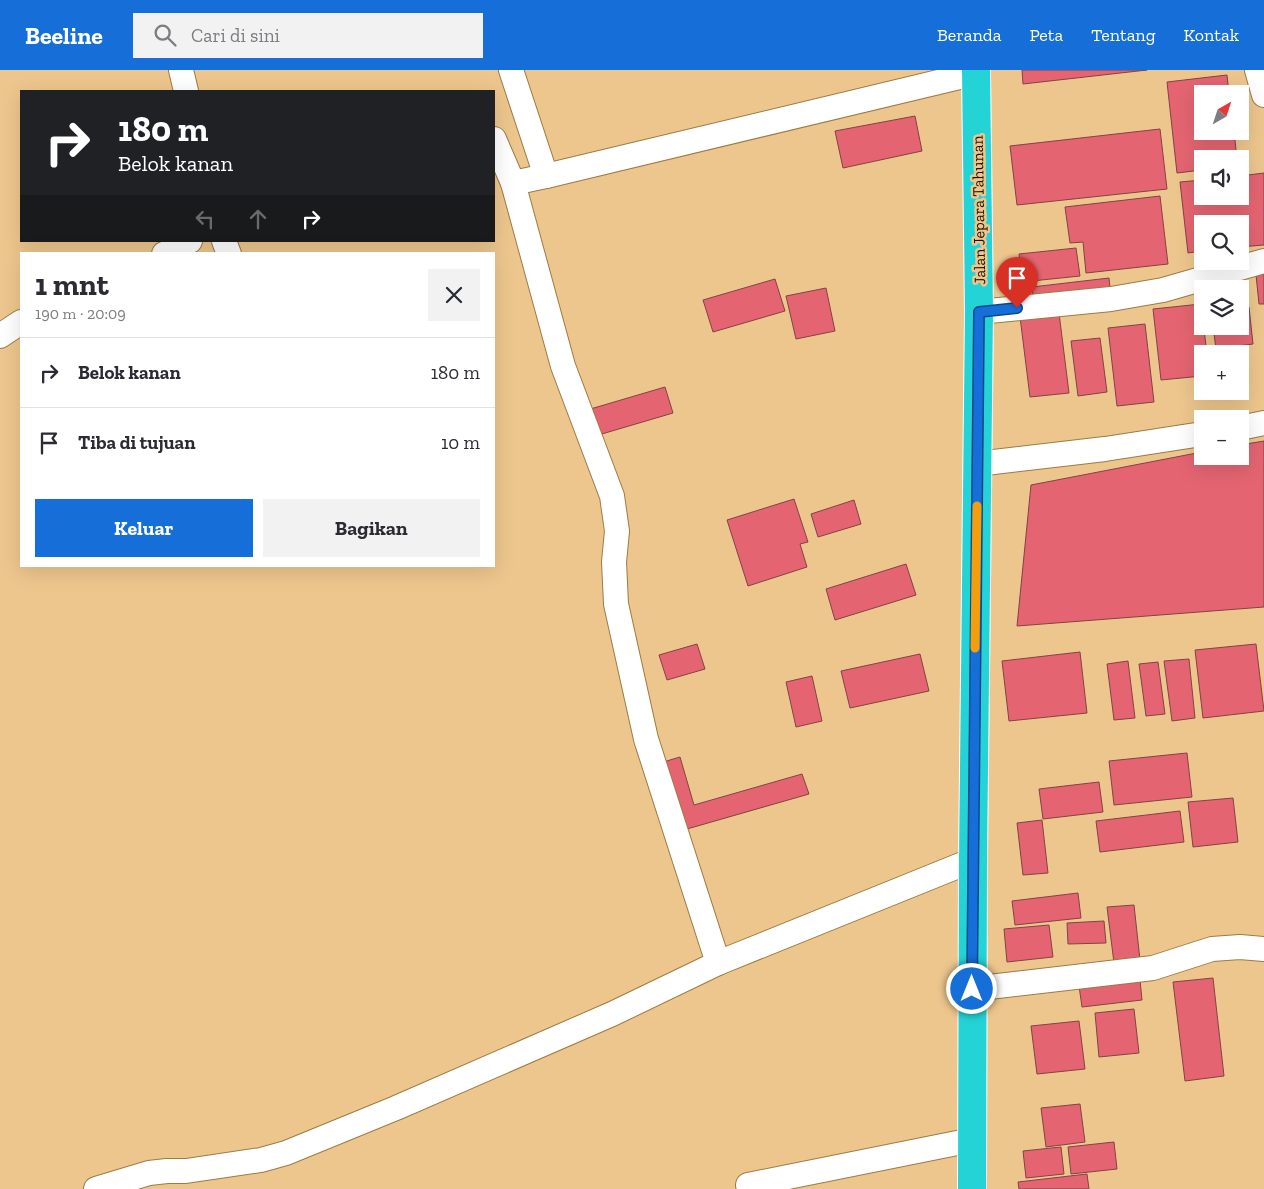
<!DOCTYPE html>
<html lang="id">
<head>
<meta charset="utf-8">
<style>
	body { margin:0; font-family:"Zilla Slab",serif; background:#f2f2f3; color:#2b2b33; height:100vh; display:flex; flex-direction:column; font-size:19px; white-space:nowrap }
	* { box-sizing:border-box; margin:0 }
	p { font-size:16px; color:#7c7c81 }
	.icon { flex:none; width:28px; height:28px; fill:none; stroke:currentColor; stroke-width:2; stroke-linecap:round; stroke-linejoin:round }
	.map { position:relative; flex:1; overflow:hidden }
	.drawer { position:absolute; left:20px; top:182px; width:475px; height:315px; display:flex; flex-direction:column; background:#fff; border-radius:0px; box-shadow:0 5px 20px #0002 }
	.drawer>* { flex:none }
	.hud { position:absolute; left:20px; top:20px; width:475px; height:152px; border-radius:0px; box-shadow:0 5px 20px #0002; background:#202124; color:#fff; overflow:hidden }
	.needle { width:32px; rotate:39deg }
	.controls { position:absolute; left:1194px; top:15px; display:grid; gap:10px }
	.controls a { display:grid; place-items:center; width:55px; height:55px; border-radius:0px; background:#fff; box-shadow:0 5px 20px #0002; font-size:25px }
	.pin { position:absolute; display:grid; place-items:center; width:42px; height:42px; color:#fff; margin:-51px -21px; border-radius:50% 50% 50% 0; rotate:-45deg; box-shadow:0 0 5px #0007 }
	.pin .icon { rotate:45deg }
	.me { position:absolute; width:55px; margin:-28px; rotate:0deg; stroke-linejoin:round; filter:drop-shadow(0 0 4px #0008) }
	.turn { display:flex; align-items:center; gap:18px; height:105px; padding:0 15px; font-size:22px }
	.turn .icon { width:65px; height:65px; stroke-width:2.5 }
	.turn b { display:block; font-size:35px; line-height:42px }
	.lanes { display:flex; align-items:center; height:48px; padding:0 15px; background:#0003; justify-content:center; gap:25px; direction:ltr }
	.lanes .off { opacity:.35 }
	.round { display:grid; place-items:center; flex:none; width:52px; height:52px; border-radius:0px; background:#f2f2f3 }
	.summary { display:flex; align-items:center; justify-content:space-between; height:85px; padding:0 15px }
	h1 { font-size:30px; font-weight:700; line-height:38px }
	.cta { display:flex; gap:10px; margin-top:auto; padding:10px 15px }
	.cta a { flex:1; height:58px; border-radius:0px; background:#166ed8; color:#fff; font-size:20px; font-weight:700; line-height:58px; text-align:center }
	.cta a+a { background:#f2f2f3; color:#2b2b33 }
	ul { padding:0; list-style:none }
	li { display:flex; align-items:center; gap:15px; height:70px; padding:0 15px; border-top:1px solid #e1e1e2 }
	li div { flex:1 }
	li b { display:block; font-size:19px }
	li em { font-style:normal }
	header { display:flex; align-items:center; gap:30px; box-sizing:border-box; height:70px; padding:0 25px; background:#166ed8; color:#fff }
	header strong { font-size:24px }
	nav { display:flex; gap:28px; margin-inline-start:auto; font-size:18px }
	.search { width:350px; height:45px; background:#f2f2f3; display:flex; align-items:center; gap:12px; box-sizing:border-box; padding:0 18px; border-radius:0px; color:#7c7c81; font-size:19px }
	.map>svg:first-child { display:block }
	.building { fill:#e46571; stroke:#814247 }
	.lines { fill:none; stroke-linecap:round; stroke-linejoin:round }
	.minor-casing { stroke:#9e7a43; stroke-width:26 }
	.highway-casing { stroke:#fff; stroke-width:30 }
	.minor { stroke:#fff; stroke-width:24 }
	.highway { stroke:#24d3d6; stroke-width:28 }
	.route-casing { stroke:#0e488c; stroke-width:12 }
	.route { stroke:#166ed8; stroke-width:9 }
	.slow { stroke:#f59e0b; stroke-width:9 }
	.labels { text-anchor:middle; stroke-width:5; stroke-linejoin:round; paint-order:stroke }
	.street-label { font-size:16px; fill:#1f1100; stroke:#edc68d }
</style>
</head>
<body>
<header>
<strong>Beeline</strong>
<div class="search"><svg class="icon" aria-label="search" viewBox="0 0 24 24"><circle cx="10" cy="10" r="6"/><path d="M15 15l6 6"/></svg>Cari di sini</div>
<nav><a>Beranda</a><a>Peta</a><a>Tentang</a><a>Kontak</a></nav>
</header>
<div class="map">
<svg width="1264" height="1119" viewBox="0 0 1264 1119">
	<rect width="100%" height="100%" fill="#edc68d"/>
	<g class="building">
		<polygon points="1022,0 1147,0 1023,14"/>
		<polygon points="1227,5 1229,24 1202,24 1202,61 1234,61 1237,89 1202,89 1202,100 1177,103 1167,12"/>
		<polygon points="915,46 922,81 843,98 835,61"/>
		<polygon points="1160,59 1167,119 1017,135 1010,76"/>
		<polygon points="1264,103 1264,175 1240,177 1240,154 1202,154 1202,181 1188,183 1180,112 1202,110 1202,126 1240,126 1240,106"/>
		<polygon points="1160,126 1168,194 1086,203 1083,172 1070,173 1065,137"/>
		<polygon points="1076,178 1080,206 1022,212 1019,184"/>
		<polygon points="1264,204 1264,234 1259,234 1256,205"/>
		<polygon points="1109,208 1111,227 1034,235 1032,217"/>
		<polygon points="775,209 785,241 713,262 703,230"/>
		<polygon points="826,218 835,261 796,269 786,226"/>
		<polygon points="1201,234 1207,284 1202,284 1202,306 1161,310 1153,239"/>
		<polygon points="1249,237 1253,274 1216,279 1213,256 1240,256 1240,238"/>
		<polygon points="1059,243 1069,323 1030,327 1020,247"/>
		<polygon points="1145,254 1154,332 1117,336 1108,258"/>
		<polygon points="1100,268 1107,322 1078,326 1071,271"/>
		<polygon points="665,317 673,343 595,366 587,340"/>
		<polygon points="1264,371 1264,537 1017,556 1031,415 1202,382 1202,386 1240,386 1240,375"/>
		<polygon points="794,429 808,472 800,474 807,497 748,516 727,450"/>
		<polygon points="854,430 861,454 818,467 811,444"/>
		<polygon points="906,494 916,525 835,550 826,519"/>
		<polygon points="697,574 705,599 667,610 659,585"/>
		<polygon points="1256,574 1264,641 1203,648 1195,580"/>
		<polygon points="1080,582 1087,643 1009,651 1002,591"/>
		<polygon points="920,584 929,621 850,638 841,601"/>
		<polygon points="1189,589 1195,648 1172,651 1164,591"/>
		<polygon points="1128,591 1135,648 1114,650 1107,594"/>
		<polygon points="1158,592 1165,644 1146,646 1139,594"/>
		<polygon points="812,606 822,651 796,657 786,612"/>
		<polygon points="1187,683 1192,727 1114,735 1109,691"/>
		<polygon points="680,687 694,735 802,704 809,724 680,761 660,693"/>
		<polygon points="1099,712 1103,742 1043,749 1039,719"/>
		<polygon points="1233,728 1238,772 1193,777 1188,732"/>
		<polygon points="1180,741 1184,772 1100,782 1096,751"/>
		<polygon points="1042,750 1048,803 1023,805 1017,753"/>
		<polygon points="1078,823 1081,848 1015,855 1012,831"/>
		<polygon points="1134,835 1140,890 1114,893 1107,837"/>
		<polygon points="1104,851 1106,873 1068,874 1067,853"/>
		<polygon points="1049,855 1053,887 1007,892 1004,859"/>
		<polygon points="1213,908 1224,1006 1185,1011 1173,912"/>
		<polygon points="1140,910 1142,930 1082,937 1079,916"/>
		<polygon points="1134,939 1139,983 1099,987 1095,943"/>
		<polygon points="1079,951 1085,999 1037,1004 1031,956"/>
		<polygon points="1080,1034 1085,1072 1046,1077 1041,1038"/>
		<polygon points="1114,1072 1117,1099 1071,1104 1068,1077"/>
		<polygon points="1061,1077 1064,1104 1026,1108 1023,1081"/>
		<polygon points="1087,1104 1089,1119 1019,1119 1018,1112"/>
	</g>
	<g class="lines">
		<defs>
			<g id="minor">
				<polyline points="181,0 186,21"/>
				<polyline points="511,0 546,106"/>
				<polyline points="1257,0 1264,25"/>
				<polyline points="494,69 513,113 546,106 976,3"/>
				<polyline points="513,113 563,296 612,426 617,461 614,492 616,534 646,669 718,893"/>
				<polyline points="224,171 229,184"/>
				<polyline points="164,184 190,171"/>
				<polyline points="979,242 1111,229 1163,220 1264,191"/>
				<polyline points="0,266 21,252"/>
				<polyline points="1240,358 1264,353"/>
				<polyline points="977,394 1105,379 1202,364"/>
				<polyline points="972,919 1153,898 1212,879 1240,877 1264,879"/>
				<polyline points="748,1115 972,1070"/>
				<polyline points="96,1119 149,1103 167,1101 186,1101 261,1090 286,1083 396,1038 612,944 718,893 973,790"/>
			</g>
			<polyline id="highway" points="972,1119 973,790 979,242 976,0"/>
		</defs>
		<use href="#minor" class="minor-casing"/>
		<use href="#highway" class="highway-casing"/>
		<use href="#minor" class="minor"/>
		<use href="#highway" class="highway"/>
	</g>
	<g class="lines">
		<defs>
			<polyline id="route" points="972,919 979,242 1017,238"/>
		</defs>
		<use href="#route" class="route-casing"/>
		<use href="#route" class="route"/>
		<polyline class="slow" points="975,578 977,436"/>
	</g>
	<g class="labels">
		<g class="street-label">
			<text transform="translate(978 140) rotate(-91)" y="6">Jalan Jepara Tahunan</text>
		</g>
	</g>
</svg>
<div class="controls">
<a><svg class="needle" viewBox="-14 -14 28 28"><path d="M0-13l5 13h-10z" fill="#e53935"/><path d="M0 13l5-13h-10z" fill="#7c7c81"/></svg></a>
<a><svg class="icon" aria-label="sound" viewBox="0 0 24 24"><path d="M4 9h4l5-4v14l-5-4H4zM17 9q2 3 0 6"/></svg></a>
<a><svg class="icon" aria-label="search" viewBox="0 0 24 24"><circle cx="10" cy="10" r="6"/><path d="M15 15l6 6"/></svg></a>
<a><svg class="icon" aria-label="layers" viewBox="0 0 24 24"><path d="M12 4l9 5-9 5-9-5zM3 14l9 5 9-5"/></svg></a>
<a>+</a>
<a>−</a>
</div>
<div class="pin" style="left:1017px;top:238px;background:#d93025"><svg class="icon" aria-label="arrive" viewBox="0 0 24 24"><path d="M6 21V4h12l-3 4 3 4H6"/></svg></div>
<svg class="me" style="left:972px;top:919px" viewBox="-20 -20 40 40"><circle r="17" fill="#166ed8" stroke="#fff" stroke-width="3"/><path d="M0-11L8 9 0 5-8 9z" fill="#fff"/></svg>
<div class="hud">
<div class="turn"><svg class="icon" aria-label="right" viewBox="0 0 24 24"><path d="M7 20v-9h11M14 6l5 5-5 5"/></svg><div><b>180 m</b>Belok kanan</div></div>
<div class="lanes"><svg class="icon off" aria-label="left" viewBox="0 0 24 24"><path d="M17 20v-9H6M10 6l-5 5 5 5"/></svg><svg class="icon off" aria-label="ahead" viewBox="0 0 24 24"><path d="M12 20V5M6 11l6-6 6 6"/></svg><svg class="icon" aria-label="right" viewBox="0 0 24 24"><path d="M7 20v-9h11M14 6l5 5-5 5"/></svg></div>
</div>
<section class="drawer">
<div class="summary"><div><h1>1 mnt</h1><p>190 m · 20:09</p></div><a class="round"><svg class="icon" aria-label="close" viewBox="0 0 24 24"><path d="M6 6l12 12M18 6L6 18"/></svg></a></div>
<ul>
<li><svg class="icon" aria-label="right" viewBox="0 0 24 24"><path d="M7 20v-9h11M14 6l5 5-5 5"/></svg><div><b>Belok kanan</b></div><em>180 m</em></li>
<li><svg class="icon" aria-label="arrive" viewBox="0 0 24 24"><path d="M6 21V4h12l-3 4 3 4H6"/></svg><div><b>Tiba di tujuan</b></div><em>10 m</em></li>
</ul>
<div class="cta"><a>Keluar</a><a>Bagikan</a></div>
</section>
</div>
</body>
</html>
